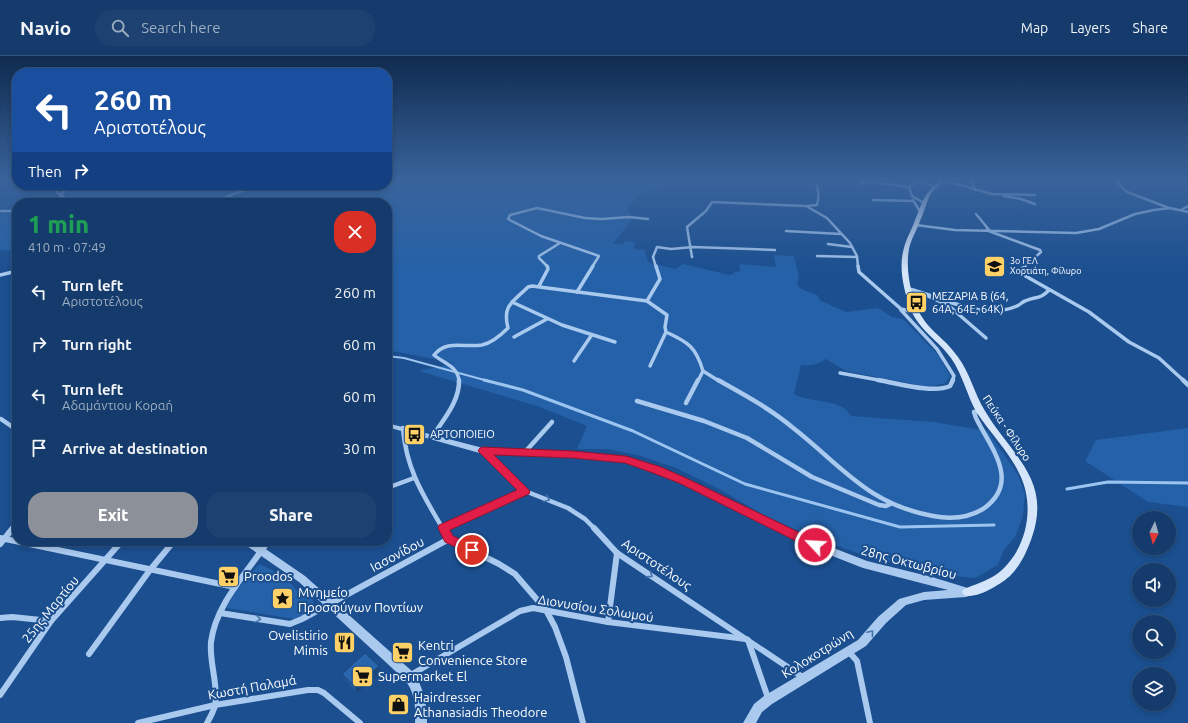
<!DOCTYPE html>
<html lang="en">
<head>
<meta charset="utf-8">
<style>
	body { margin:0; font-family:Ubuntu,sans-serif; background:#1d4271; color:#f1f3f6; height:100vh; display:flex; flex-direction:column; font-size:15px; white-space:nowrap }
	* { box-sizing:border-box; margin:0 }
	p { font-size:13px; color:#9dadc1 }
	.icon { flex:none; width:22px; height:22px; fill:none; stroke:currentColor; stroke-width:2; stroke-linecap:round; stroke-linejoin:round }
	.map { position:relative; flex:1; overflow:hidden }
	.side { position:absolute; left:12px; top:142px; width:380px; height:348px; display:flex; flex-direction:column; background:#143b6b; border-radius:16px; box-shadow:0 2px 6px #0003,0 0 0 1px #33557e }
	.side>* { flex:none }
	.guide { position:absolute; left:12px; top:12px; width:380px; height:122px; border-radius:16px; box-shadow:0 2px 6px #0003,0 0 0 1px #33557e; background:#1a4fa0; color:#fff; overflow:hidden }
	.needle { width:26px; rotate:185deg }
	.fabs { position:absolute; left:1132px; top:455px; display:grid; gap:8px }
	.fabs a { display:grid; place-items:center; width:44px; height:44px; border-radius:50%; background:#143b6b; box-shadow:0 2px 6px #0003,0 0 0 1px #33557e; font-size:20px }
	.pin { position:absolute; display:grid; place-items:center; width:34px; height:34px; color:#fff; margin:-17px; border:2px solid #fff; border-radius:50%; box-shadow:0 1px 4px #0007 }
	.me { position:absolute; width:44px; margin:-22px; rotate:295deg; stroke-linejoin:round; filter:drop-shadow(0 0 3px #0008) }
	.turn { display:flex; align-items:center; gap:14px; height:84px; padding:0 16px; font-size:18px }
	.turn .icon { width:52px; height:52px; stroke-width:2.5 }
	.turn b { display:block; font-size:28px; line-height:34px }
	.then { display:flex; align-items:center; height:38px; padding:0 16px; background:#0003; gap:8px; font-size:15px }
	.round { display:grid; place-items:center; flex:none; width:42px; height:42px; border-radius:16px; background:#1d4271 }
	.summary { display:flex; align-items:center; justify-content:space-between; height:68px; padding:0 16px }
	h1 { font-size:24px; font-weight:800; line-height:30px; color:#1e9e55 }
	.action { display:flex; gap:8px; margin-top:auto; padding:8px 16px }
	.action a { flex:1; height:46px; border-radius:16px; background:#8c9099; color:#fff; font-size:16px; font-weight:800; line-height:46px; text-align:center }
	.action a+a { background:#1d4271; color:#f1f3f6 }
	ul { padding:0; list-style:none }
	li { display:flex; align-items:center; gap:12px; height:52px; padding:0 16px }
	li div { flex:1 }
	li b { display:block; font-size:15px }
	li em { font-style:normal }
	header { display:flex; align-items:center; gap:24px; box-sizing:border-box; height:56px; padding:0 20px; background:#143b6b; border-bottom:1px solid #33557e }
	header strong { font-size:19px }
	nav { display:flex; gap:22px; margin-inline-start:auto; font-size:14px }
	.search { width:280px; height:36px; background:#1d4271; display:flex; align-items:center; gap:10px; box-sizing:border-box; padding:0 14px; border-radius:16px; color:#9dadc1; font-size:15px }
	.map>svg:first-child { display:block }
	.green { fill:#2461a8 }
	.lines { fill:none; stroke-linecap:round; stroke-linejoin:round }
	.stream-far1 { stroke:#9cc4f0; stroke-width:2 }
	.stream { stroke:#9cc4f0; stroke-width:3 }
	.minor-far3 { stroke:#a9c9ee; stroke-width:2.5 }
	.minor-far2 { stroke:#a9c9ee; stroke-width:3.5 }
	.minor-far1 { stroke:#a9c9ee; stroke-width:4.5 }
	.minor { stroke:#a9c9ee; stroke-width:6 }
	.tertiary { fill:#a9c9ee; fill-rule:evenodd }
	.secondary { fill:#d6e6fa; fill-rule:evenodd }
	.wall { fill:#245895 }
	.shaded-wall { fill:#1d4779 }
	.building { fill:#2a66ad; stroke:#1d4779 }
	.oneway { stroke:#4674ac }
	.route { fill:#e11d48; stroke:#92132f }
	.labels { text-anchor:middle; stroke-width:4; stroke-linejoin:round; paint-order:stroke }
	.far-poi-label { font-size:9px; fill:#fff; stroke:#1b4f8f; text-anchor:start }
	.poi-label { font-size:11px; fill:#fff; stroke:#1b4f8f; text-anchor:start }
	.street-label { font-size:11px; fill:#fff; stroke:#1b4f8f }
	.near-street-label { font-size:13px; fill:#fff; stroke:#1b4f8f }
	.near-poi-label { font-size:13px; fill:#fff; stroke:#1b4f8f; text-anchor:start }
</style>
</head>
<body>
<header>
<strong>Navio</strong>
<div class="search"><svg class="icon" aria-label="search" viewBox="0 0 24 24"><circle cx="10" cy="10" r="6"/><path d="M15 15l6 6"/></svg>Search here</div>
<nav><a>Map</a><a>Layers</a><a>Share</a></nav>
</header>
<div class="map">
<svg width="1188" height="667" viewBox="0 0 1188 667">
	<rect width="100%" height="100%" fill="#1b4f8f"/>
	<g class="green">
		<path d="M387,124H671L636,142L628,154L633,162L613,188H622L625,185L635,186L634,193L645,194L648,206L675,213L683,208L730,219L735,216L740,215L739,208L776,211L774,199L794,200L799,221L797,228L801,233L817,239L821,245L846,256L878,252L892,261L903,263L918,278L939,300L950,320L946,327L928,331L846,315L826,303C817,309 812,310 801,309L794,338C811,348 840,341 851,360L934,366L988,375L1018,419L1025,438L1023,460L1015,481L1004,494L998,509L975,522L954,520L909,511L857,497L805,478L762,458L721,434L676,412L641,400L608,393H577L587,370L537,350L419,315L454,307L387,294V147H62L68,141L59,136L58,129H387Z"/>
		<polygon points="6,156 17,161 17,205 15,203 13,194 0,194 0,159"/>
		<polygon points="1188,372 1188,451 1148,446 1085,405 1096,384"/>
		<path d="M259,508C272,513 289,523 296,534H299L313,544L314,550L303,559L294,563L226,552L236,535Z"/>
	</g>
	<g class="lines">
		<polyline class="stream-far1" points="387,300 404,302 488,325"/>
		<g class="stream">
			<polyline points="484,324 523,334 633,375 745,428 900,471 994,469"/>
			<polyline points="1067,433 1108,426 1188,427"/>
		</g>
		<g class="minor-far3">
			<polyline points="943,124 992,138 1035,139"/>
			<polyline points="972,124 975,134"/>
			<polyline points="1115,124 1127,136 1169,152"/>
			<polyline points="917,125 909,131 912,140 924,147"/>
			<polyline points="917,125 935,130"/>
			<polyline points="861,128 864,125 909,131"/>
			<polyline points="57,129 57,136 65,142 99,147"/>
			<polyline points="60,140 70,129"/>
			<polyline points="1004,140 1021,143 1035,148"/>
			<polyline points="873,144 913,145"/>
			<polyline points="913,144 921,157"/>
			<path d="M807,150L817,149C820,140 818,133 815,124"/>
			<polyline points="1181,154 1188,150"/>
			<polyline points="0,155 17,155"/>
			<polyline points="976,158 990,175"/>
			<polyline points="916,169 955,174 1076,177 1099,173 1135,158 1154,154 1170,152 1188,156"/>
			<polyline points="986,174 1040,194 1041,196 1024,211"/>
			<polyline points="786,175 841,178"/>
			<polyline points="828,188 852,191"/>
			<polyline points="817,200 857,201"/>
			<polyline points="692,201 687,171 706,155 712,146 806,150 827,162 850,187 857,200 858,211"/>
			<polyline points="548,211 539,202 539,200 560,187"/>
			<polyline points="592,211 599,200 541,180 508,163 510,159 537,152 585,162 601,163 629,161 648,163"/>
			<polyline points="656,211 653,201 657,191 671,193 693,191 775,194"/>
		</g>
		<g class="minor-far2">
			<polyline points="858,210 859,216 901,253 915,256"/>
			<polyline points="1025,210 1021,214 1022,218 1089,256 1129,286 1159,302 1184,325"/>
			<polyline points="0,219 17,215"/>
			<polyline points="539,230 548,213 547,210"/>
			<path d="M909,233C942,241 982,265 1017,250C1020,249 1022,246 1025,245C1035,240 1040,244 1049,234"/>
			<polyline points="577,236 593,210"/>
			<polyline points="928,240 949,250 986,282"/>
			<polyline points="647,245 660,223 656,210"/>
			<polyline points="512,246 562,269 615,286"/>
			<polyline points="901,254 937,293 954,320 952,325"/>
			<polyline points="514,281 547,263"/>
			<polyline points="574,305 591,280"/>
			<polyline points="650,310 666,276"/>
			<polyline points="840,317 884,325"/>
			<path d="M459,325C458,310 443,307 434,299C447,283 464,292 482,289C492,287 501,279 508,272C502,249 513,246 528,231L532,230L647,245L667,259L665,271L666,276C688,286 696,291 703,315L719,325"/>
			<polyline points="698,325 703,315"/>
		</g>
		<g class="minor-far1">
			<path d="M718,324C743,338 769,352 792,371C841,409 867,448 933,460C949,463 968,462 983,453C1022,426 990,391 976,362L974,356L980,355"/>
			<path d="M878,324C897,327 933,338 950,330L953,324"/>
			<polyline points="1183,324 1188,329"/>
			<polyline points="637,345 704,365 747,382 812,421 879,449 886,450 890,448"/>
			<polyline points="686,347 698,324"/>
			<polyline points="1,363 17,374"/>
			<path d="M403,372C406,413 423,439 443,473"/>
			<path d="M432,381C443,364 460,345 459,324"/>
			<polyline points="484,395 525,435 568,452 585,463 595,473"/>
			<polyline points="525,396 552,366"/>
			<polyline points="387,432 414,422"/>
			<polyline points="444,472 525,435"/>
			<polyline points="12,473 17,467"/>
		</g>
		<g class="minor">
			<polyline points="443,472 449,483 499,508 515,518 546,554 555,571 566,601 583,667"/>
			<polyline points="594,472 617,497 804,622"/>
			<polyline points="0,482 235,531"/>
			<polyline points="0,488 13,472"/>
			<polyline points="220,557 290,568 302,563 449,483"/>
			<polyline points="0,562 12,561 51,565"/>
			<polyline points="608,566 617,497"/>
			<polyline points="748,584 768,642"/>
			<polyline points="849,596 857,605 870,667"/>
			<polyline points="89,598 150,514 174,485"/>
			<polyline points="409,620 520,555 533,552 608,566 746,583"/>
			<polyline points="0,639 51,565 122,485"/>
			<polyline points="138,667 215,649 308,634 318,634 324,637 360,667"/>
			<path d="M207,667C210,662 213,656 215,650C219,630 209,607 211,586C216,547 248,516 268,485"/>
		</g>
		<g class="tertiary">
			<polygon points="259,129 265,129 234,139 217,147 211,147 232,137"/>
			<polygon points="387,367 483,392 573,396 626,401 660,412 686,423 818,486 867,505 932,521 971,533 973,536 971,539 966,541 924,544 906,549 886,567 866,590 772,648 762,656 756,667 743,667 754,648 764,640 858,584 878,561 899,543 924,536 948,534 863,512 812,492 680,427 654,416 626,407 573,402 483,398 387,371"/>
			<path d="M242,485H254L305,520L413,616C424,632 427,648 427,667H415C416,651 415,637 405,624L299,526L244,488Z"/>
		</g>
		<path class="secondary" d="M941,124H946L934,134L930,139C926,148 924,156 920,165C917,174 911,183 909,193C906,209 909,228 914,244C924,274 942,278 958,301C970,317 974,337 985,355C1011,399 1052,423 1032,481C1027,495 1021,509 1010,520C1001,528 976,544 964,539L962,536L964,533C976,528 987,525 997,518C1026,496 1036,452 1020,419C1010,397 991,378 977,357C967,340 963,319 951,302C939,285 920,275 911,254C904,236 898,211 904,192C906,183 911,175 914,167C922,148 923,137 941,124Z"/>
	</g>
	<polygon class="wall" points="379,610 382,616 357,637 345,624 342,618"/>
	<polygon class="shaded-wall" points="379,610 382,616 357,637 355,631"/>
	<polygon class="building" points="365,597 379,610 355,631 342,618"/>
	<defs><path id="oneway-chevron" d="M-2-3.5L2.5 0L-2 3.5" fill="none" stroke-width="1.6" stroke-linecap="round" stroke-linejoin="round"/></defs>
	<g class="oneway">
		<use href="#oneway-chevron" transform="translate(547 443) rotate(21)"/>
		<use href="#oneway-chevron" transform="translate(650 519) rotate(33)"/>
		<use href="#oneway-chevron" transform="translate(258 563) rotate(9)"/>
		<use href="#oneway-chevron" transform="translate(871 577) rotate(-50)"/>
	</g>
	<linearGradient id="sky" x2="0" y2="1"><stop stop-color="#0f2b4f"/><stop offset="0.57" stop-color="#39639b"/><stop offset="1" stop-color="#39639b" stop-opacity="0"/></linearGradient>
	<rect width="1188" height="217" fill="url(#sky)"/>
	<polygon class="route" points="483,391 573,395 626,400 661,411 686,422 819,486 821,489 819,492 815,494 810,492 679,427 653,417 625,407 573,402 494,399 530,435 529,438 450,474 453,480 477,491 478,494 477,498 472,499 445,486 438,472 439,469 517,434 478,395 480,392"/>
	<defs>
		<symbol id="school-square" viewBox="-11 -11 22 22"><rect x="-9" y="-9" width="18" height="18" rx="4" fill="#ffd166" stroke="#1b4f8f"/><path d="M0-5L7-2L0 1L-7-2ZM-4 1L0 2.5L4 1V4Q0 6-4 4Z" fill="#111"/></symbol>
		<symbol id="bus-square" viewBox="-11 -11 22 22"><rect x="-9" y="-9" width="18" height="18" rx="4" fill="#ffd166" stroke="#1b4f8f"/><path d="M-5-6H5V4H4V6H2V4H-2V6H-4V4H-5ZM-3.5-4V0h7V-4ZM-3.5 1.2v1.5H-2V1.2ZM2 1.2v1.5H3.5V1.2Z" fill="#111"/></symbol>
		<symbol id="supermarket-square" viewBox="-11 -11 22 22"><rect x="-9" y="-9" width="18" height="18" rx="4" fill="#ffd166" stroke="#1b4f8f"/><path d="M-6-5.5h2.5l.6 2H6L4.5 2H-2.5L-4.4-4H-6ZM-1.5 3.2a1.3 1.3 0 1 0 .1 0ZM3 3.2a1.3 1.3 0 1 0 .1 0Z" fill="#111"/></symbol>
		<symbol id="sight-square" viewBox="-11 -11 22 22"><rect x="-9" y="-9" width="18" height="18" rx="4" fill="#ffd166" stroke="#1b4f8f"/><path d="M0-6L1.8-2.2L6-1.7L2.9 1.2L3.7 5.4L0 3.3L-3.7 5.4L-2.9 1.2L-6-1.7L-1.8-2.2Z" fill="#111"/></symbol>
		<symbol id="restaurant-square" viewBox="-11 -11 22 22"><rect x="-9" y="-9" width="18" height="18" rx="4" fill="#ffd166" stroke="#1b4f8f"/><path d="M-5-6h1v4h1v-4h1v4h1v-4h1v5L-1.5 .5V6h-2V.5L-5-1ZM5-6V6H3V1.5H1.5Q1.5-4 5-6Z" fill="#111"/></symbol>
		<symbol id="shop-square" viewBox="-11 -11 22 22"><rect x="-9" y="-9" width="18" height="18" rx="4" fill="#ffd166" stroke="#1b4f8f"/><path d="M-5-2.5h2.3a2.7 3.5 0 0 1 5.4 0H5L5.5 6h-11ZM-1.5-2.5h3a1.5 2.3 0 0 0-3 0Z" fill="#111"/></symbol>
	</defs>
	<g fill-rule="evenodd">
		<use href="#school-square" x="982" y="198" width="25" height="25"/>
		<use href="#bus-square" x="904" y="234" width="25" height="25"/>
		<use href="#bus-square" x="402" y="366" width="25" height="25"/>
		<use href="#supermarket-square" x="216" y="508" width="25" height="25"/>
		<use href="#sight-square" x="270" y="530" width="25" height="25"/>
		<use href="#restaurant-square" x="332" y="574" width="25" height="25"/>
		<use href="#supermarket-square" x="390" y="584" width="25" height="25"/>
		<use href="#supermarket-square" x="350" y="608" width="25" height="25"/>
		<use href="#shop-square" x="386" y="636" width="25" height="25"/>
	</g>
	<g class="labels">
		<g class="far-poi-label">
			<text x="1010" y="208">3ο ΓΕΛ<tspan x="1010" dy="10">Χορτιάτη, Φίλυρο</tspan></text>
		</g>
		<g class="poi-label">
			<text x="932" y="244">ΜΕΖΑΡΙΑ B (64,<tspan x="932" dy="13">64Α, 64Ε, 64Κ)</tspan></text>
			<text x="430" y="382">ΑΡΤΟΠΟΙΕΙΟ</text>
		</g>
		<g class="street-label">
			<text transform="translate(1007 372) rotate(56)" y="4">Πεύκα - Φίλυρο</text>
		</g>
		<g class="near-street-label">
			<text transform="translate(397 498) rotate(-28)" y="5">Ιασονίδου</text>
			<text transform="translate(909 506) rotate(15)" y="5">28ης Οκτωβρίου</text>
			<text transform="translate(657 508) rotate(34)" y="5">Αριστοτέλους</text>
			<text transform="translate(596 552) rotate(9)" y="5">Διονυσίου Σολωμού</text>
			<text transform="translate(50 553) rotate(-51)" y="5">25ης Μαρτίου</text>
			<text transform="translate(817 597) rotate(-32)" y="5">Κολοκοτρώνη</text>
			<text transform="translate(252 631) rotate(-10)" y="5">Κωστή Παλαμά</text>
		</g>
		<g class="near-poi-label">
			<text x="244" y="525">Proodos</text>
			<text x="298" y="541">Μνημείο<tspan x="298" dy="15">Προσφύγων Ποντίων</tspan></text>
			<text x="328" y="584" text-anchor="end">Ovelistirio<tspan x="328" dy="15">Mimis</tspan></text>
			<text x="418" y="594">Kentri<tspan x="418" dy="15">Convenience Store</tspan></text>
			<text x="378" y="625">Supermarket El</text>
			<text x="414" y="646">Hairdresser<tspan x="414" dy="15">Athanasiadis Theodore</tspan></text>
		</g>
	</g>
</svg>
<div class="fabs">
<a><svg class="needle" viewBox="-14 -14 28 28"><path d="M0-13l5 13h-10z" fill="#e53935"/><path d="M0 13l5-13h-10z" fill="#9dadc1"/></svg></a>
<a><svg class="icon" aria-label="sound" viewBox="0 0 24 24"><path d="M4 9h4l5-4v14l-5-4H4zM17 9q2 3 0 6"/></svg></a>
<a><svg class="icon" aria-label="search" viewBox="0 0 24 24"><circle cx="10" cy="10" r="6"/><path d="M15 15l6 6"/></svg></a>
<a><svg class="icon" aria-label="layers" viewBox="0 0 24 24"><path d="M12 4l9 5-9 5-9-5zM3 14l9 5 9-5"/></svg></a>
</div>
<div class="pin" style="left:472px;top:494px;background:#d93025"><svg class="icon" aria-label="arrive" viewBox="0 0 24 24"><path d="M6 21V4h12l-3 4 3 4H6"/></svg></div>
<svg class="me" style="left:815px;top:489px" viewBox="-20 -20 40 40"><circle r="17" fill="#e11d48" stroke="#fff" stroke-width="3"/><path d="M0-11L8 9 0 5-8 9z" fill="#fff"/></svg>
<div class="guide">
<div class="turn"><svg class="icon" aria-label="left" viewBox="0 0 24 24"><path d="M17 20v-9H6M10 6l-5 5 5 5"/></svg><div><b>260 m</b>Αριστοτέλους</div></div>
<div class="then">Then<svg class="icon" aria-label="right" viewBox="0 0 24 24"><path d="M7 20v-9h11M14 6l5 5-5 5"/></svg></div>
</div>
<section class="side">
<div class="summary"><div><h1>1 min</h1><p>410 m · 07:49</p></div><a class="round" style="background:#d93025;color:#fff"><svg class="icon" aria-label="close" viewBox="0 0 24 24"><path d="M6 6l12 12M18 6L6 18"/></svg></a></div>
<ul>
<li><svg class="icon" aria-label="left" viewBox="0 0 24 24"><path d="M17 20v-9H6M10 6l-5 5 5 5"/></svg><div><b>Turn left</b><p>Αριστοτέλους</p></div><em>260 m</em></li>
<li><svg class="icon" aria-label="right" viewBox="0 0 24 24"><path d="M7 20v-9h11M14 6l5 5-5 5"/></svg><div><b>Turn right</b></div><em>60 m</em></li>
<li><svg class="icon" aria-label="left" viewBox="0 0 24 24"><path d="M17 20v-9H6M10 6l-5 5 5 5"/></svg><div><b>Turn left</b><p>Αδαμάντιου Κοραή</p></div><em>60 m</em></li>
<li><svg class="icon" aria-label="arrive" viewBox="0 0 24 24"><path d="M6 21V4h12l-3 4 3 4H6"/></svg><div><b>Arrive at destination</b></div><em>30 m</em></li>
</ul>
<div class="action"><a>Exit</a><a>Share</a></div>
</section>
</div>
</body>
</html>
